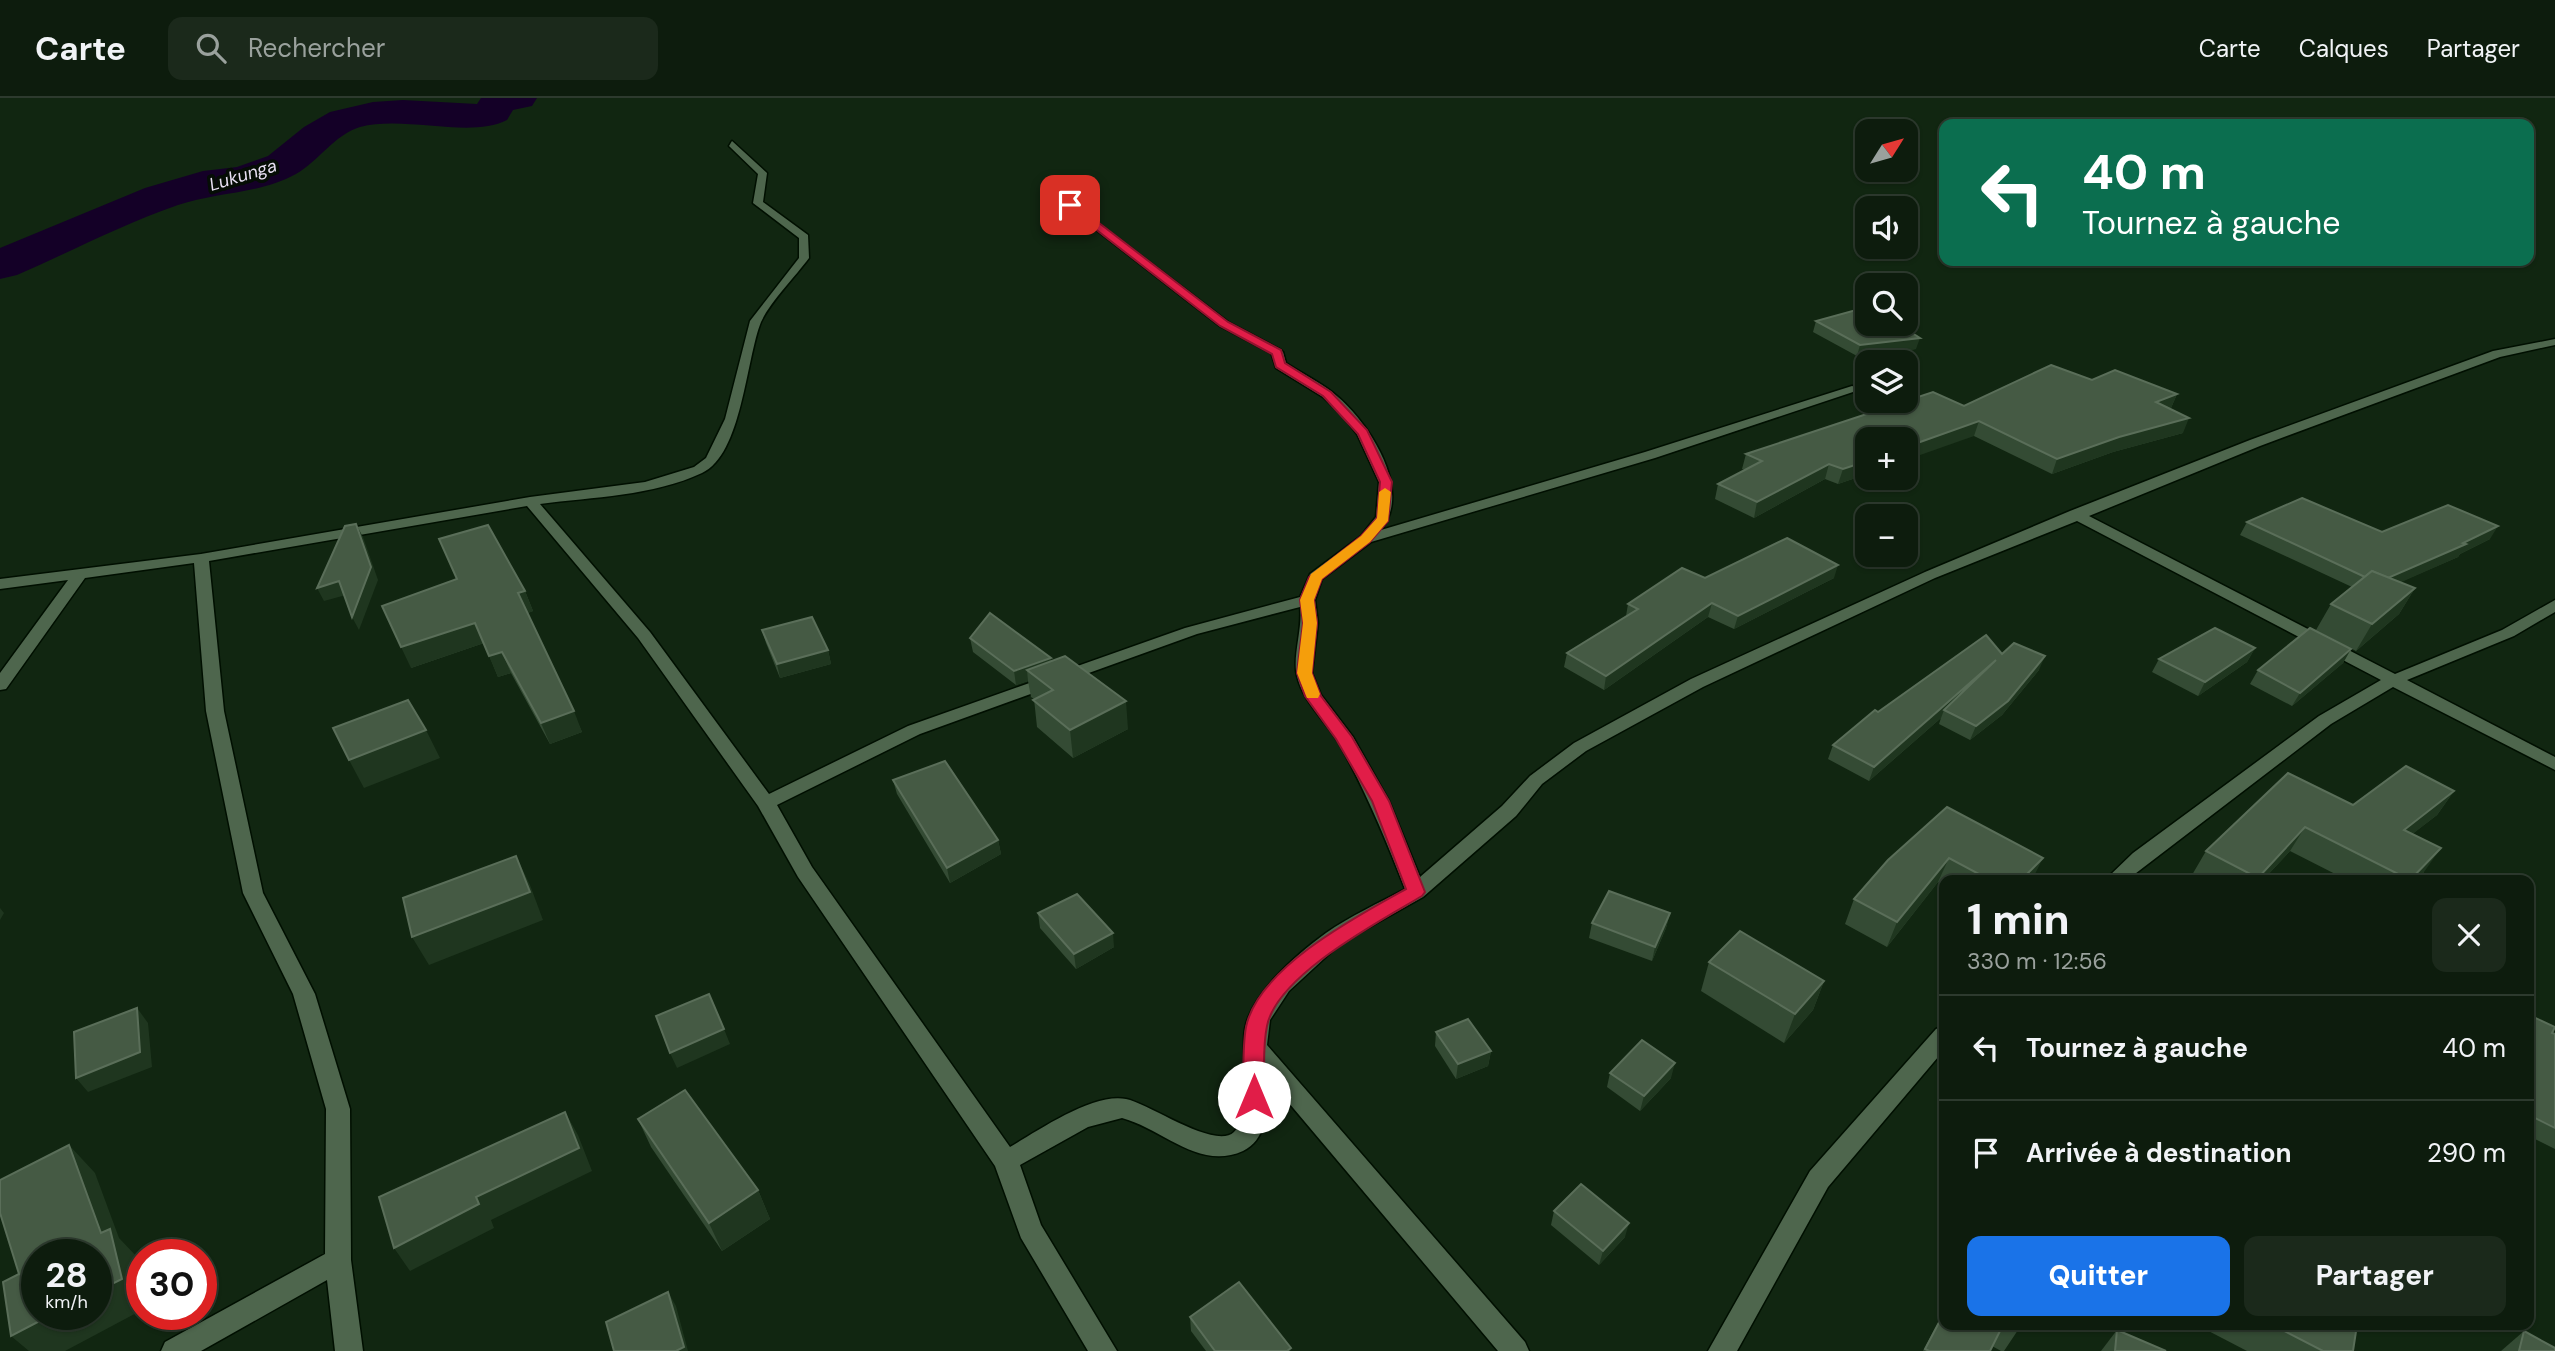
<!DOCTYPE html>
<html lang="fr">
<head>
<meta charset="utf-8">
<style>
	body { margin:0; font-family:"DM Sans",sans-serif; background:#1b291b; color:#f1f3f6; height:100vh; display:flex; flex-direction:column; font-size:26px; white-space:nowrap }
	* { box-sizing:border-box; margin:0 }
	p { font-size:23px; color:#9aa19d }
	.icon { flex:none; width:38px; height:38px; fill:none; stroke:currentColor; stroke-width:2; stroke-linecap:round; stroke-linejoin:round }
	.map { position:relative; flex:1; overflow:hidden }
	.panel { position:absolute; left:1939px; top:777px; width:595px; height:455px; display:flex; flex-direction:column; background:#0d1c0d; border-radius:14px; box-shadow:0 2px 5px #0004,0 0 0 2px #2d3a2e }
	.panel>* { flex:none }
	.hud { position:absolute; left:1939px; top:21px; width:595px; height:147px; border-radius:14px; box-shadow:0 2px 5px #0004,0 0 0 2px #2d3a2e; background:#0b6e4f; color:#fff; overflow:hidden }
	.needle { width:46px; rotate:53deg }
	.buttons { position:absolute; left:1855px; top:21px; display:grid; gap:14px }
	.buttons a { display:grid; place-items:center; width:63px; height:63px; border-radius:14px; background:#0d1c0d; box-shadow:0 2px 5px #0004,0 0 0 2px #2d3a2e; font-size:35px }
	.speed { position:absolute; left:21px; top:1141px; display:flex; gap:14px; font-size:35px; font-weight:700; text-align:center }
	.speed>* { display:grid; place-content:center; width:91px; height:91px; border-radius:50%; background:#0d1c0d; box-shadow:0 2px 5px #0004,0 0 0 2px #2d3a2e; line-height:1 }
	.speed small { font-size:18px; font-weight:400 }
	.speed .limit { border:10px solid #d22; background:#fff; color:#111 }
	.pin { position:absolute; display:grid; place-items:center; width:60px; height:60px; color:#fff; margin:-30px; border-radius:14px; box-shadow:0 4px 10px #0006 }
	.me { position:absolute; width:77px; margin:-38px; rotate:0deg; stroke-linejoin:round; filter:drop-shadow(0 0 5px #0008) }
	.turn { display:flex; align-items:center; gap:24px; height:147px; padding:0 28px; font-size:32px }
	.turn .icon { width:91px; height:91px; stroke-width:2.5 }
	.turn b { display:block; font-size:49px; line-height:60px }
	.round { display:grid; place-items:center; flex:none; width:74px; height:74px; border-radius:14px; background:#1b291b }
	.headline { display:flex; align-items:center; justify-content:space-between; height:119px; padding:0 28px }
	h1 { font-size:42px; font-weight:800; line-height:52px }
	.action { display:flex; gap:14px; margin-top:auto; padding:14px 28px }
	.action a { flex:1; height:80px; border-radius:14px; background:#1a73e8; color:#fff; font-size:28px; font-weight:800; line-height:80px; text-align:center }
	.action a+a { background:#1b291b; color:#f1f3f6 }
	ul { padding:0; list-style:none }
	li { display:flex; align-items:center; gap:21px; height:105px; padding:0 28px; border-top:2px solid #2d3a2e }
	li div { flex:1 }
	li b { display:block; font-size:26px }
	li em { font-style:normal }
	header { display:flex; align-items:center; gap:42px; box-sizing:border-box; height:98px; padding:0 35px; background:#0d1c0d; border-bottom:2px solid #2d3a2e }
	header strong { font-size:33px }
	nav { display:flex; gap:38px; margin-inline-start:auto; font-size:24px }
	.search { width:490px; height:63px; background:#1b291b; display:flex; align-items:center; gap:18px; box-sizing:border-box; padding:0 24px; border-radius:14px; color:#9aa19d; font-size:26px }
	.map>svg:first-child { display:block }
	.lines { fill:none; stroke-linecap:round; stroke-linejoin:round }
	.river { fill:#140027; fill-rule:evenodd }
	.lane-casing { stroke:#000f00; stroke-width:3 }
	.street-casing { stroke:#000f00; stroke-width:3 }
	.lane { fill:#4e664d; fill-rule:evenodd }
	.street { fill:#4e664d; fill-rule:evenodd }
	.wall { fill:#344b34 }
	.shaded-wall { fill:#1f361f }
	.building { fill:#455a44; stroke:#5a6e59; stroke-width:2 }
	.route { fill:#e11d48; stroke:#92132f; stroke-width:2 }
	.slow { fill:#f59e0b }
	.labels { text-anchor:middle; stroke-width:7; stroke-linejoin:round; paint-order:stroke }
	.far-water-label { font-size:18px; font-style:italic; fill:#e7dff2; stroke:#050d05 }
</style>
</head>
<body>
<header>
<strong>Carte</strong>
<div class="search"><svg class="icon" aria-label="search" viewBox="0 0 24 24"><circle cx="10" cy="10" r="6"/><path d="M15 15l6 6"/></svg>Rechercher</div>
<nav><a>Carte</a><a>Calques</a><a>Partager</a></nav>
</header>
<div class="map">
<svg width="2555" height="1253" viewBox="0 0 2555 1253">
	<rect width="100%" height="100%" fill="#112611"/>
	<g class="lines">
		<path class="river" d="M481,0H537L532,8L513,12L507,22C470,41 405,17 360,29C334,37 319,63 296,76C260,96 216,94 178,107C123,126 70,154 17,177L0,181V150L145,90L203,73L237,69L268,58L304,29L330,14L373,4L403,2L477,6Z"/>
		<defs>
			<polygon id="lane" points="1048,87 1228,224 1281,252 1281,256 1273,256 1220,228 1045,92 1043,90"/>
			<g id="street">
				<path d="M732,43L767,75L763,104L808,137L809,160C795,179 770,204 761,224C746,261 742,357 702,375C653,398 593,399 540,406L650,534L769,696L908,628L1185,530L1300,499L1310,476L1361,438L1376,419L1379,384L1357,336L1344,319L1323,299L1276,270L1271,254L1277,250L1283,254L1286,265C1301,275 1318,283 1332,294C1367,321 1414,391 1381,432L1645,354L1852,288L1862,291L1655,360L1371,444L1322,481L1315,502L1318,525L1312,575L1321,597L1353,639L1389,703L1420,779L1502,708L1530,678L1574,645L1691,581L1925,474L2070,413L2250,342L2493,253L2555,241V247L2500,259L2260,348L2089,418L2395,576L2502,532L2555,502V514L2514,538L2407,582L2555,659V672L2393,589L2331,626L2127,782H2105L2133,755L2319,618L2381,582L2077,423L1935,480L1703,589L1586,653L1542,686L1516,718L1423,799L1341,845L1289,893L1270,922L1267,947L1525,1244L1529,1253H1498L1267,979C1267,1004 1270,1040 1243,1053C1199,1073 1163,1031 1122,1020L1088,1029L1020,1067L1041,1127L1117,1253H1088L1021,1140L995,1068L798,779L758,708L638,540L527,408L209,463L224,613L263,795L315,896L350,1011L351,1162L363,1253H335L327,1182L201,1253H161L165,1244L325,1156L326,1011L293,896L243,795L206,613L194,465L85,480L6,591L0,592V575L68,482L0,491V481L201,456L530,399L645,384L694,369L706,360L725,321L750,223L799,160V140L753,105L758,76L729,48ZM1300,509C1303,530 1292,559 1297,578C1303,604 1325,622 1339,645C1366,694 1385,739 1405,791C1379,805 1350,818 1326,835C1298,855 1251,896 1245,931C1240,958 1255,1013 1234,1034C1215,1052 1150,1006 1126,1001C1094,994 1037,1033 1010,1049L812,769L777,707L920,636L1197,536Z"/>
				<polygon points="1944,928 1944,952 1828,1089 1737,1253 1708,1253 1810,1073 1936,931"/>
			</g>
		</defs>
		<use href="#lane" class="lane-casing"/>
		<use href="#street" class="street-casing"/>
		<use href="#lane" class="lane"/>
		<use href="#street" class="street"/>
	</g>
	<g class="wall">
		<polygon points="1816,223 1916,251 1857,258 1813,234"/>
		<polygon points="2092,282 2177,296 2171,310 2169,311 2183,335 2113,354 2052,376 1974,338 1867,341 1867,376 1838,386 1825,381 1754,420 1715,401 1718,386 1745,372 1742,371 1746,356 1964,308"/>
		<polygon points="2247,424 2382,434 2490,441 2460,456 2458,459 2400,484 2415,490 2399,516 2356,553 2316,532 2331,506 2352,489 2240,437"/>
		<polygon points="1705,480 1834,480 1734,531 1708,519 1604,592 1564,569 1567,555 1626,518 1628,506"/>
		<polygon points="457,481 525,493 533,513 527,515 582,634 550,646 511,575 498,579 484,545 411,570"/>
		<polygon points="762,532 828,552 831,566 780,580 766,545"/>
		<polygon points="970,540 1051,563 1128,631 1073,660 1037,629 1034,601 1031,599 1028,583 1016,587 973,554"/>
		<polygon points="2255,550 2247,564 2198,598 2152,574 2159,561"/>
		<polygon points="2351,551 2343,565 2292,608 2250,586 2258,572"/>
		<polygon points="2002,556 2039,572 2002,617 1970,642 1939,626 1941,620 1869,683 1828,661 1833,647 1878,614"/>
		<polygon points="893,682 998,742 1001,756 950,785 897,696"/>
		<polygon points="2454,693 2437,717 2412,736 2424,774 2416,782 2347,782 2290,753 2263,782 2202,782 2192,777 2206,753 2353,707"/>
		<polygon points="1947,709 2032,782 1944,782 1944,788 1938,784 1887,849 1845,826 1854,801"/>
		<polygon points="1038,815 1114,849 1076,871 1040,830"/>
		<polygon points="1670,815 1666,830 1652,863 1589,840 1592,825"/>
		<polygon points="1709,864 1824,883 1813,912 1784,945 1701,893"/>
		<polygon points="2529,917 2555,936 2555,1051 2529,1038"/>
		<polygon points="1436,934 1491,953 1488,968 1456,981 1435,948"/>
		<polygon points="1610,975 1671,980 1640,1013 1607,989"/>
		<polygon points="638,1021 758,1092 770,1121 722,1153 651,1049"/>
		<polygon points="1554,1113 1625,1139 1599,1167 1551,1127"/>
		<polygon points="1944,1213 1944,1227 2020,1227 2018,1232 2004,1253 2001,1253 1992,1248 1990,1253 1923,1253"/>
		<polygon points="1190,1219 1291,1253 1206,1253 1191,1233"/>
		<polygon points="2197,1227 2357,1227 2353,1253 2247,1253"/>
		<polygon points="2117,1232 2166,1253 2101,1253"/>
		<polygon points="2524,1233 2555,1253 2501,1253"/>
	</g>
	<g class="shaded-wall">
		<polygon points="1920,240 1916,251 1857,258 1860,247"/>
		<polygon points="2177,296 2171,310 2150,318 2156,304"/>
		<polygon points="2189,320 2183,335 2113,354 2052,376 2057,361 2119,339"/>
		<polygon points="1979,323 1974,338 1906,362 1906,349"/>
		<polygon points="1867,363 1867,376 1838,386 1843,371"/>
		<polygon points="1829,366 1825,381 1754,420 1757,404"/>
		<polygon points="356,426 363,439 378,482 359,532 352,519"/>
		<polygon points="2498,428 2490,441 2460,456 2458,459 2370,498 2377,484"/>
		<polygon points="1838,467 1834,480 1734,531 1738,518"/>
		<polygon points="339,483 346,497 324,503 317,490"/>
		<polygon points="2415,490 2399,516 2356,553 2372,526"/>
		<polygon points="525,493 533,513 526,516 518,495"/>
		<polygon points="1712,505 1708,519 1604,592 1606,578"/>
		<polygon points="475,525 484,545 411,570 401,549"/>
		<polygon points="2255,550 2247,564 2198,598 2205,584"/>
		<polygon points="2351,551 2343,565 2292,608 2300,595"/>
		<polygon points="828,552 831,566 780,580 777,566"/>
		<polygon points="502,554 511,575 498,579 489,558"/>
		<polygon points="2045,558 2039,572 2002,617 1970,642 1976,628"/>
		<polygon points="1051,560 1053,574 1027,572 1028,583 1016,587 1014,573"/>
		<polygon points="1996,562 1944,612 1941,620 1869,683 1874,669"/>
		<polygon points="1126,603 1128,631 1073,660 1070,632"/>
		<polygon points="574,613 582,634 550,646 541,625"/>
		<polygon points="426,632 440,660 364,690 349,662"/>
		<polygon points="2454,693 2437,717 2387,756 2404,732"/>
		<polygon points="2305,729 2290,753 2263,782 2257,782"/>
		<polygon points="998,742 1001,756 950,785 947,770"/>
		<polygon points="2441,750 2424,774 2416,782 2410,782"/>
		<polygon points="516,758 530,787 543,822 429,867 412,839"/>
		<polygon points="1949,760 1938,784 1887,849 1897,824"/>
		<polygon points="2043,760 2032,782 2021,782"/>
		<polygon points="0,810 4,815 0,822"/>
		<polygon points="1670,815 1666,830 1652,863 1655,849"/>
		<polygon points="1113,835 1114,849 1076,871 1074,856"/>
		<polygon points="1824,883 1813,912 1784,945 1795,916"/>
		<polygon points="137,910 148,925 152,969 88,994 76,980"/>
		<polygon points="724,931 730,946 677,970 670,955"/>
		<polygon points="1491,953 1488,968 1456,981 1458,966"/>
		<polygon points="1675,965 1671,980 1640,1013 1644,998"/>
		<polygon points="565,1014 578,1037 592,1073 491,1122 494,1130 410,1173 394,1150 476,1099"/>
		<polygon points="69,1047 95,1075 119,1140 137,1159 142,1178 142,1212 65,1253 29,1253 11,1238 53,1216 96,1216 96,1194 101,1135"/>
		<polygon points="758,1092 770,1121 722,1153 709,1125"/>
		<polygon points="1629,1125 1625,1139 1599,1167 1603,1153"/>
		<polygon points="668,1194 676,1208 688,1253 676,1253"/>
	</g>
	<g class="building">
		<polygon points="1867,209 1867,226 1898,226 1920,240 1860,247 1816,223"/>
		<polygon points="2051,267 2092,282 2115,272 2177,296 2156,304 2189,320 2119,339 2057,361 1979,323 1906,349 1906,341 1867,341 1867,363 1843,371 1829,366 1757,404 1718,386 1762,363 1746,356 1933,294 1964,308"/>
		<polygon points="2302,400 2382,434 2448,407 2498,428 2463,445 2466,446 2388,480 2372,473 2365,479 2247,424"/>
		<polygon points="356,426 371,469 352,519 339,483 317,490 345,428"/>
		<polygon points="488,427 525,493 518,495 574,613 541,625 502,554 489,558 475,525 401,549 382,508 457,481 439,441"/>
		<polygon points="1787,440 1838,467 1738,518 1712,505 1606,578 1567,555 1638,511 1628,506 1682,470 1705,480"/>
		<polygon points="2372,473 2415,490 2372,526 2331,506"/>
		<polygon points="990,515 1051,560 1014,573 970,540"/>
		<polygon points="812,519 828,552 777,566 762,532"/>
		<polygon points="2215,530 2255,550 2205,584 2159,561"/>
		<polygon points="2310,530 2351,551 2300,595 2258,572"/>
		<polygon points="1986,537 2002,556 2014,545 2045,558 2008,603 1976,628 1944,612 1996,562 1874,669 1833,647 1875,612 1878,614"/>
		<polygon points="1065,558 1126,603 1070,632 1033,602 1053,592 1027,572"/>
		<polygon points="408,602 426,632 349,662 333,630"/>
		<polygon points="945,663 998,742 947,770 893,682"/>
		<polygon points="2406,668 2454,693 2404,732 2441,750 2410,782 2305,729 2258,780 2206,753 2288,675 2353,707"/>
		<polygon points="1947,709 2043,760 2021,782 1990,782 1949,760 1897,824 1854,801 1888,762"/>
		<polygon points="516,758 530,794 412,839 403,800"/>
		<polygon points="1609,793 1670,815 1655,849 1592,825"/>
		<polygon points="1077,796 1113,835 1074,856 1038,815"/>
		<polygon points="1740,833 1824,883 1795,916 1709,864"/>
		<polygon points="709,896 724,931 670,955 656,918"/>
		<polygon points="137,910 140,954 76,980 74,934"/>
		<polygon points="2529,917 2555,929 2552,935 2555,936 2555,1030 2529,1017"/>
		<polygon points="1468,921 1491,953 1458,966 1436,934"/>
		<polygon points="1642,942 1675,965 1644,998 1610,975"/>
		<polygon points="685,992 758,1092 709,1125 638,1021"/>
		<polygon points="565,1014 579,1050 476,1099 479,1106 394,1150 379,1099"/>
		<polygon points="69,1047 101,1135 110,1131 122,1181 96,1194 96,1157 37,1157 37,1216 53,1216 11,1238 3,1184 19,1176 0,1115 0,1082"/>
		<polygon points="1581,1086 1629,1125 1603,1153 1554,1113"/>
		<polygon points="1239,1184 1291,1250 1287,1253 1215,1253 1190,1219"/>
		<polygon points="668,1194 684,1249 676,1253 614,1253 606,1224"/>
		<polygon points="1944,1215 1944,1227 2003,1227 1990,1253 1929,1253 1925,1251"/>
		<polygon points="2009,1227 2020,1227 2018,1232"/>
		<polygon points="2273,1227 2357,1227 2353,1253 2323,1253"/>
		<polygon points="2117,1232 2166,1253 2115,1253"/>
		<polygon points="2524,1233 2555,1250 2555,1253 2519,1253"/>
	</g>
	<path class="route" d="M1067,105H1073L1228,224L1281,252L1285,265L1331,294L1367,332L1392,384L1388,423L1370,444L1322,481L1314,502L1317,525L1312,575L1321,598L1352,639L1389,703L1425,794L1422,798C1380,823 1277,877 1267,928C1262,951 1265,977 1264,999L1261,1006L1254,1008L1246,1006L1243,999C1244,977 1242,951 1246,929C1258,870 1357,818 1406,791L1372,703L1336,641L1305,598L1297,575L1303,525L1300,502L1309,479L1361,438L1377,420L1380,384L1358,336L1323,298L1276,269L1272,256L1220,228L1067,109Z"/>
	<polygon class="slow" points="1385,390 1391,394 1388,423 1370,444 1322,481 1314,502 1317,525 1312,575 1320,596 1318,600 1307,600 1297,575 1303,525 1300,502 1311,476 1361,438 1377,420 1379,394"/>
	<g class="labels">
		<g class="far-water-label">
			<text transform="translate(243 77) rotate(-17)" y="6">Lukunga</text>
		</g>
	</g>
</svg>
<div class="buttons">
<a><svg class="needle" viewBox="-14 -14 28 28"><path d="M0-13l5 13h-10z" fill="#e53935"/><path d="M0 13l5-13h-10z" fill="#9aa19d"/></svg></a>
<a><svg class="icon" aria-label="sound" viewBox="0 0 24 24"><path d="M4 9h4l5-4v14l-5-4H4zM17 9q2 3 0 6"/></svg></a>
<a><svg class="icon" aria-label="search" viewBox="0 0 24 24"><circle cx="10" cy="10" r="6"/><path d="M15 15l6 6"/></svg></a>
<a><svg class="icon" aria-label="layers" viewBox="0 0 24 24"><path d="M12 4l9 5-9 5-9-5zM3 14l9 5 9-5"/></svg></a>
<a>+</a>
<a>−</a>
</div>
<div class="speed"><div>28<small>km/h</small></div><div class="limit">30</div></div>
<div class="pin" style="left:1070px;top:107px;background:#d93025"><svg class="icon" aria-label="arrive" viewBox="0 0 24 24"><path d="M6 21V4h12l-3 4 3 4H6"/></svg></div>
<svg class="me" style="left:1254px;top:999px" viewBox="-20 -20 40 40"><circle r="19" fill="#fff"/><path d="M0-13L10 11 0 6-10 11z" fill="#e11d48"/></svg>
<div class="hud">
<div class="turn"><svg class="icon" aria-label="left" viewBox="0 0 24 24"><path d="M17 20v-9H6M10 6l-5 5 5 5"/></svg><div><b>40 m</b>Tournez à gauche</div></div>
</div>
<section class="panel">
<div class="headline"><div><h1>1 min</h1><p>330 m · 12:56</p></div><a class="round"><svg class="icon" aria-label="close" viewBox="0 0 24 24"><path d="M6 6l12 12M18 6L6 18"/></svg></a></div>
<ul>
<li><svg class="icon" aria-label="left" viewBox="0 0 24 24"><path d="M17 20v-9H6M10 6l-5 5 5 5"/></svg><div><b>Tournez à gauche</b></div><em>40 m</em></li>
<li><svg class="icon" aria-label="arrive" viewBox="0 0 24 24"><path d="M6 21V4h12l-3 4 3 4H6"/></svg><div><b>Arrivée à destination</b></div><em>290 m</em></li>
</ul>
<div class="action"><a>Quitter</a><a>Partager</a></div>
</section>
</div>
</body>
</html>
